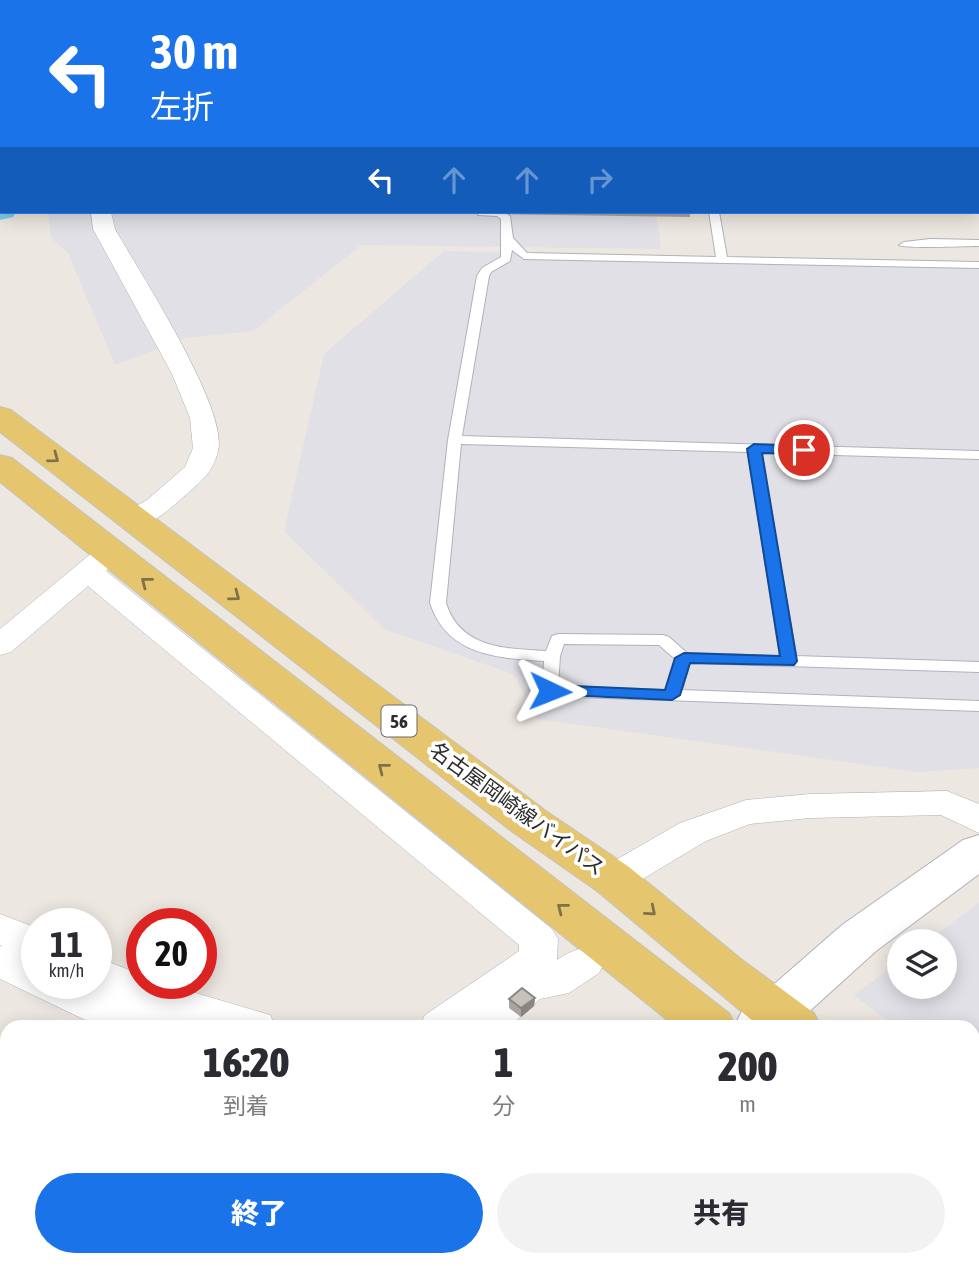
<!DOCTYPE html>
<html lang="ja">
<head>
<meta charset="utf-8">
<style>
	body { margin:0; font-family:"Asap Condensed","Noto Sans JP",sans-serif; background:#f2f2f3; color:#2b2b33; height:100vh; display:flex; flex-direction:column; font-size:26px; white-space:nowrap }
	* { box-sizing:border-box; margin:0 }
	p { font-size:23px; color:#7c7c81 }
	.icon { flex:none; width:38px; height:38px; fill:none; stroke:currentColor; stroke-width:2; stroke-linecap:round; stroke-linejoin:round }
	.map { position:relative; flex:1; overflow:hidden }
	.sheet { position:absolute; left:0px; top:1020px; width:980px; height:247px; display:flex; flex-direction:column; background:#fff; border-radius:21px 21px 0 0; box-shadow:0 4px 18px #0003 }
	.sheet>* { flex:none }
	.guide { position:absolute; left:0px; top:0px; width:980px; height:214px; box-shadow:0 4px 18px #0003; background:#1a73e8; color:#fff; overflow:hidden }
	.controls { position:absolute; left:887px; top:929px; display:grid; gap:14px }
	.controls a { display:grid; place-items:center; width:70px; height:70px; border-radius:50%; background:#fff; box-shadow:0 4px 18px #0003; font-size:35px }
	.speed { position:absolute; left:21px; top:908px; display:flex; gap:14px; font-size:35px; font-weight:700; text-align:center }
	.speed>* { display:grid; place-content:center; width:91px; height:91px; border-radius:50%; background:#fff; box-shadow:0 4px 18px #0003; line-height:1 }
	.speed small { font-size:18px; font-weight:400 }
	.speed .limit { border:10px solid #d22; background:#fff; color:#111 }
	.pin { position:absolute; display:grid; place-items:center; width:60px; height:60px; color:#fff; margin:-30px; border:4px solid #fff; border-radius:50%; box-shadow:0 2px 7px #0007 }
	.me { position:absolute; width:77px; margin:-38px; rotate:92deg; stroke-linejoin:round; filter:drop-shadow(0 0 5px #0008) }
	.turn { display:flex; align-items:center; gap:24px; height:147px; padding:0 35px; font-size:32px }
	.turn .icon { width:91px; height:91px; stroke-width:2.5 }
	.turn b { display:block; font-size:49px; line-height:60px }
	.lanes { display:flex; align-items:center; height:66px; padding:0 35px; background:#0003; justify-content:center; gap:35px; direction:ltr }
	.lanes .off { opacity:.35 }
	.eta { display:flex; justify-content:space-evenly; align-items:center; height:119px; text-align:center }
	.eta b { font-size:42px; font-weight:800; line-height:49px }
	.primary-button { display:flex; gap:14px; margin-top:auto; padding:14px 35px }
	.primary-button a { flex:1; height:80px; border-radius:42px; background:#1a73e8; color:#fff; font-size:28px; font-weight:800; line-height:80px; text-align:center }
	.primary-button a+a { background:#f2f2f3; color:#2b2b33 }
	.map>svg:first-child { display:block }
	.industrial { fill:#e1e0e6 }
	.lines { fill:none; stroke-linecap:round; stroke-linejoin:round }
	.stream { stroke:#7dcce4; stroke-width:10 }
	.river { fill:#7dcce4; fill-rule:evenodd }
	.lane-casing { stroke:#b0b2bb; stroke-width:2 }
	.street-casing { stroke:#b0b2bb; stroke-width:1 }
	.secondary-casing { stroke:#b0b2bb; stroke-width:2 }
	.primary-casing { stroke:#c4c4c4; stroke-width:2 }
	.path { stroke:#c4c4c4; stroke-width:6; stroke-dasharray:7 4.5; stroke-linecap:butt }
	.lane { fill:#fff; fill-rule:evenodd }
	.street { fill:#fff; fill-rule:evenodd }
	.secondary { fill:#fff; fill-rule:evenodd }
	.primary { fill:#e5c56d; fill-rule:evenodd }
	.wall { fill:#a9a6a1 }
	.shaded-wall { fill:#8a8783 }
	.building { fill:#c5c1bb; stroke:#8a8783; stroke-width:2 }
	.oneway { stroke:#7f7149 }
	.route { fill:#1a73e8; stroke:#114b97; stroke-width:2 }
	.labels { text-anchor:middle; stroke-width:7; stroke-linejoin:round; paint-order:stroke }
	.shield { fill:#fff; stroke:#6b6b6b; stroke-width:2 }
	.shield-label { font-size:19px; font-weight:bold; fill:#2c2c2c }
	.street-label { font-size:21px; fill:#2c2c2c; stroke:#fff }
</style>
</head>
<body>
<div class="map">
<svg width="979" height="1266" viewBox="0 0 979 1266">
	<rect width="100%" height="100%" fill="#ece7e0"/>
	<g class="industrial">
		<polygon points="48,212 656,212 661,249 361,245 253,331 186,338 115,365 68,253 51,238"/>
		<polygon points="444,251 979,263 979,768 917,772 538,719 513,674 384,629 284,531 324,354"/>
		<polygon points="979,903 979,1090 973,1086 973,1027 896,1027 854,995 899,962 900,987 945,987 945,942 927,941"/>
	</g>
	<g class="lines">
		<polyline class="stream" points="0,1211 7,1200"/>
		<g class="river">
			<polygon points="306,0 332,0 305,2"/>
			<polygon points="0,201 2,212 16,212 13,217 0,220"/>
		</g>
		<defs>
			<g id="lane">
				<path d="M478,212H504L510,216L513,238L527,253L716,257L709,212H719L727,257L979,262V268L524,259L512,250L510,261L491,272L489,276L462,436L979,451V459L761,453L796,656L979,662V672L690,663L682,690L979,701V711L550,696L542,691L544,661C496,658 447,655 430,603L448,440L477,276L482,268L501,257V219L497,216L478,215ZM461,444L748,452L780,656L687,653L669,637L663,635L558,634L552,636L546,651C505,649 460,648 446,603ZM564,644L659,645L675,659L665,690L558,686L560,656Z"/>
				<path d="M930,239L979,240V246C966,246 904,249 899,245L904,242Z"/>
			</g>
			<g id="street">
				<polygon points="434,0 454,0 433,2"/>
				<polygon points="648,0 667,0 647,2"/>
				<polygon points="834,0 853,0 833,2"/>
				<rect x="978" y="18" width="1" height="10"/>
				<path d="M91,212H111L115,229C138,270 229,409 218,451C213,474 197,485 180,500C164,514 146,530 124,525L120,519L124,513L147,500L185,467L193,448L190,418L172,374L93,229Z"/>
				<path d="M103,549L113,552L118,558L106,571L552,929L558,939L557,960C572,950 582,946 599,951L605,962L599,973L569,993L540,999L509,1027H419L425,1015L519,951V945L88,586L11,652L0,655V629L93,552Z"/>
				<polygon points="947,791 979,804 979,833 941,815 810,818 750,824 706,841 626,889 613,893 600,889 594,879 600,869 680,823 746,800 810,794"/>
				<polygon points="0,914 37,928 37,960 29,958 37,961 37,984 96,984 96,957 142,975 142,984 165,984 270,1015 276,1027 203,1027 190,1023 192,1027 100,1027 0,979 0,946 3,947 0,945"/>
			</g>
			<g id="secondary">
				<polygon points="264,0 301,0 263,2"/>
				<rect x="0" y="96" width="2" height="14"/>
				<rect x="978" y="180" width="1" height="15"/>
				<polygon points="979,835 979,874 876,951 792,1027 734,1027 741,1013 842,925 963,840"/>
				<polygon points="491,1260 549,1260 546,1266 488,1266"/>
			</g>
			<g id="primary">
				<polygon points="0,407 11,410 546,811 629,867 741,959 814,1013 821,1027 760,1027 597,891 514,833 0,432"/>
				<polygon points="0,455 12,458 729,1013 736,1027 676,1027 0,482"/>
				<polygon points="973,1138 979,1140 979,1190 973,1188"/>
				<polygon points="973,1208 979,1211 979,1265 966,1260 973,1260"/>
			</g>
		</defs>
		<use href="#lane" class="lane-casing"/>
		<use href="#street" class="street-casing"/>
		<use href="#secondary" class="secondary-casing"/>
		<use href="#primary" class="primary-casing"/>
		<polyline class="path" points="803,1266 805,1260"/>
		<use href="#lane" class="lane"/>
		<use href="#street" class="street"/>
		<use href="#secondary" class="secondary"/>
		<use href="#primary" class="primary"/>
	</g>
	<g class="wall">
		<polygon points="0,0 2,2 2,63 0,63"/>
		<polygon points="362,212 690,212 690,217"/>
		<polygon points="535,998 534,1006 521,1017 509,1008 509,999"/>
	</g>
	<g class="shaded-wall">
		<polygon points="115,0 127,0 126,2 113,2"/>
		<polygon points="535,998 534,1006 521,1017 521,1008"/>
	</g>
	<g class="building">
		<polygon points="0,0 115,0 113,2 2,2 2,48 0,48"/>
		<polygon points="522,988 535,998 521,1008 509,999"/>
	</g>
	<defs><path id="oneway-chevron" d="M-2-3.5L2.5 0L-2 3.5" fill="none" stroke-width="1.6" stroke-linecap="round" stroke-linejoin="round" transform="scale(1.75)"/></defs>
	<g class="oneway">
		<use href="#oneway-chevron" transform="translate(54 458) rotate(37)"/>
		<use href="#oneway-chevron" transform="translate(146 582) rotate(-142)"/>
		<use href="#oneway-chevron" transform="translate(235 596) rotate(37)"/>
		<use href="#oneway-chevron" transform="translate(383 768) rotate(-142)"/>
		<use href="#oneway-chevron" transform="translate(562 908) rotate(-142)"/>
		<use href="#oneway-chevron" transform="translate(651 911) rotate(40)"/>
	</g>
	<polygon class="route" points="754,444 804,446 811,450 804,454 762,453 797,661 794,665 690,663 680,695 672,700 544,694 542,691 544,687 550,685 665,690 675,658 684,653 780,656 747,449"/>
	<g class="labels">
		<rect class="shield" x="381.5" y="705.5" width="35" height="31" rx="5"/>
		<g class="shield-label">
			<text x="399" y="728">56</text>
		</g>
		<g class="street-label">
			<text transform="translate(517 809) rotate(36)" y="7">名古屋岡崎線バイパス</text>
		</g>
	</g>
</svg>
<div class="controls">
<a><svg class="icon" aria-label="layers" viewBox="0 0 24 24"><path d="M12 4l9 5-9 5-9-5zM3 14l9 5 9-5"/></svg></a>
</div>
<div class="speed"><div>11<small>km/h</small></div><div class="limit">20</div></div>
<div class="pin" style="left:804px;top:450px;background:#d93025"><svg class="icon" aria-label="arrive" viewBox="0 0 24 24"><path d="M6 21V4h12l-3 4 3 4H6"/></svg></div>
<svg class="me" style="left:550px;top:691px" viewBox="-20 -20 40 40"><path d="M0-17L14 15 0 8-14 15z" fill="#1a73e8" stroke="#fff" stroke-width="4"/></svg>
<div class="guide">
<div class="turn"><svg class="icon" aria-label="left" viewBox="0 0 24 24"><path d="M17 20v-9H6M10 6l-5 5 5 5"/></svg><div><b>30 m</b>左折</div></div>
<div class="lanes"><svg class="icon" aria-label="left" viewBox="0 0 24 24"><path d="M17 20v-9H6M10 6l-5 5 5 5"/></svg><svg class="icon off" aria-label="ahead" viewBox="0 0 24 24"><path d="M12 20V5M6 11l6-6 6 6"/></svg><svg class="icon off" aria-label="ahead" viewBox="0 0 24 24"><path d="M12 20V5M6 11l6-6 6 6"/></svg><svg class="icon off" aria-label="right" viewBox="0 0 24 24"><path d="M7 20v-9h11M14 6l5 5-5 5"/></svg></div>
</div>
<section class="sheet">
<div class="eta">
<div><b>16:20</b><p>到着</p></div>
<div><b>1</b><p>分</p></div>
<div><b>200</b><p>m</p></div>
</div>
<div class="primary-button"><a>終了</a><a>共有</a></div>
</section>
</div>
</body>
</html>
